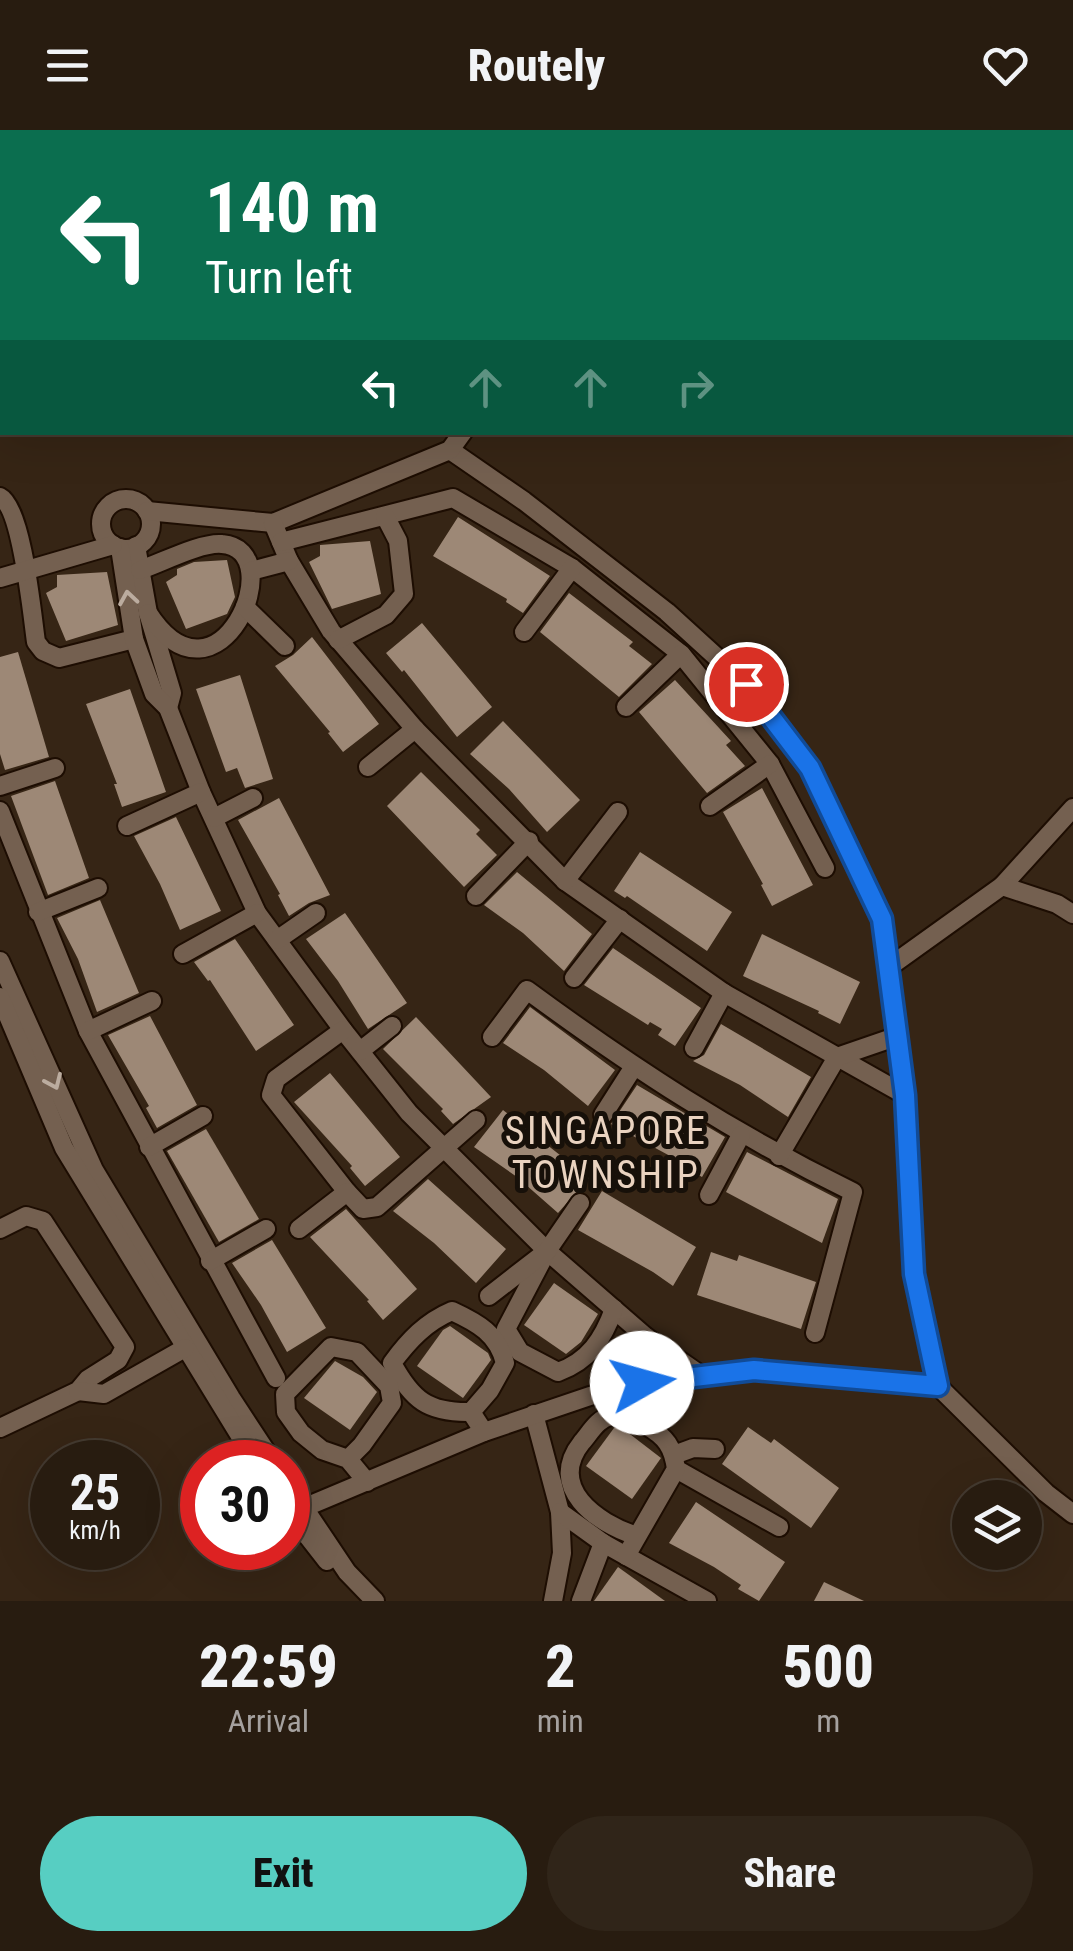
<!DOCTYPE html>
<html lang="en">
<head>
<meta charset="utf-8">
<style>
	body { margin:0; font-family:"Roboto Condensed",sans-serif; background:#302519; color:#f1f3f6; height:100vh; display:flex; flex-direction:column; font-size:38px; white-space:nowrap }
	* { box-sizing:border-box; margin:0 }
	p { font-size:32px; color:#a5a19f }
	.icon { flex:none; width:55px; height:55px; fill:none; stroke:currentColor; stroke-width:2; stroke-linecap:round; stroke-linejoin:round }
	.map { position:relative; height:1471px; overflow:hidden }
	.side { display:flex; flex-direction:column; background:#281c10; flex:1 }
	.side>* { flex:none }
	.banner { position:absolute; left:0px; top:0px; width:1075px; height:305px; box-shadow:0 10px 40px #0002,0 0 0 2px #443a30; background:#0b6e4f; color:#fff; overflow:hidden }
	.buttons { position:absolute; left:952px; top:1350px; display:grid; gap:20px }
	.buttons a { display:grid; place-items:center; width:90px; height:90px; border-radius:50%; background:#281c10; box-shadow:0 10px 40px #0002,0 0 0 2px #443a30; font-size:50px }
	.speed { position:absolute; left:30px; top:1310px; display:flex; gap:20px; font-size:50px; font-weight:700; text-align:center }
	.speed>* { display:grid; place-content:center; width:130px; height:130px; border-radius:50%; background:#281c10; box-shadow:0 10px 40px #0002,0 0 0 2px #443a30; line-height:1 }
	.speed small { font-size:25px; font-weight:400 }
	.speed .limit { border:15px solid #d22; background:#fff; color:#111 }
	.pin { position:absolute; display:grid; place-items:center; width:85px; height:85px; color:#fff; margin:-42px; border:5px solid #fff; border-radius:50%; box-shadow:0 2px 10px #0007 }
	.me { position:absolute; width:110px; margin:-55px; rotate:83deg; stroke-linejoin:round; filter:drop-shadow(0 0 8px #0008) }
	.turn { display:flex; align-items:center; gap:35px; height:210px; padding:0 40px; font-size:45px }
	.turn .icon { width:130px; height:130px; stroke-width:2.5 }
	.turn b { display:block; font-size:70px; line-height:85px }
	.lanes { display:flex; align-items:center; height:95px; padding:0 40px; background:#0003; justify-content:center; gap:50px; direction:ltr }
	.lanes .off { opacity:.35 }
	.eta { display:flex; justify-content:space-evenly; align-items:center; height:170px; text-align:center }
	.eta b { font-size:60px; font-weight:800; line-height:70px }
	.button { display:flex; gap:20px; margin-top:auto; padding:20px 40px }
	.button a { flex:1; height:115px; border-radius:60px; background:#57cec2; color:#111; font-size:40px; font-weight:800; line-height:115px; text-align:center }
	.button a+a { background:#302519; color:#f1f3f6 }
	header { display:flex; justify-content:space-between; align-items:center; height:130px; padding:0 40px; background:#281c10; font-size:45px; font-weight:800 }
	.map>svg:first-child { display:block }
	.building { fill:#9d8876 }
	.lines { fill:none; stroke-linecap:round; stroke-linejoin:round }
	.minor-casing { stroke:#1d0d02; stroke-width:22 }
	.minor { stroke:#746050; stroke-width:18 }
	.oneway { stroke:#bbac9f }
	.route-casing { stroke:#114b97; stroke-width:25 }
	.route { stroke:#1a73e8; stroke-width:18 }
	.labels { text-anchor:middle; stroke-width:10; stroke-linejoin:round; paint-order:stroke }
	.quarter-label { font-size:38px; letter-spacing:2.5px; fill:#ead3c0; stroke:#171009 }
</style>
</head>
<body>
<header><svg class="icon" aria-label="menu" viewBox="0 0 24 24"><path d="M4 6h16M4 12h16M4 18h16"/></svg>Routely<svg class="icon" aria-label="heart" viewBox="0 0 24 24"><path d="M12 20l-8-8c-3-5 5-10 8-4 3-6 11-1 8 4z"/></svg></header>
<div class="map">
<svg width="1073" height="1471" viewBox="0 0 1073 1471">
	<rect width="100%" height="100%" fill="#362515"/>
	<g class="building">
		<polygon points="458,387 550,446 523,483 506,472 507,469 433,426"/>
		<polygon points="370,411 381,464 332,479 309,432 320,426 320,415"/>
		<polygon points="227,430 235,467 227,484 186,499 166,452 177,445 177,439 194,432"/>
		<polygon points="107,442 118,495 66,511 46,463 57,457 57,445"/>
		<polygon points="569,463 633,512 629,516 652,534 619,567 540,502"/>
		<polygon points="422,493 492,577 457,607 404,540 402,542 386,523"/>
		<polygon points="312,507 379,594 343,622 328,603 330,602 275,536 293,525"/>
		<polygon points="18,522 49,627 5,640 0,624 0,527"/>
		<polygon points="240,545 273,649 245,658 237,638 226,642 196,559"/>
		<polygon points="675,550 731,611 726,615 745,636 707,663 639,582"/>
		<polygon points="130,559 166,662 122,677 114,654 117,654 86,574"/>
		<polygon points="503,591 580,670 547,702 509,659 470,624"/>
		<polygon points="421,642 480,700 476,704 497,725 464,757 387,676"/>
		<polygon points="55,651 89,748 48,765 11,666"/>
		<polygon points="762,658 813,755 772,776 761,755 763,754 723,682"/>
		<polygon points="279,668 330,765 309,773 289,786 278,765 280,764 238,690"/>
		<polygon points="176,687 221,781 180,800 160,754 134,706"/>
		<polygon points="640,722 732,782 707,821 627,766 625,768 614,761"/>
		<polygon points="517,742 592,804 564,841 523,803 484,775"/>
		<polygon points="100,770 139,863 97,882 78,829 57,788"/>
		<polygon points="345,783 407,873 368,899 338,851 306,809"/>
		<polygon points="762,804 860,852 840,894 818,883 819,881 743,846"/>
		<polygon points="235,809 294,895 256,921 210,850 208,851 194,832"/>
		<polygon points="613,818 701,878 675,916 658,905 662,899 650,892 648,895 584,855"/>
		<polygon points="530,877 615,940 588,976 544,940 503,913"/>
		<polygon points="150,886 197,975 157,998 146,978 149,976 108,905"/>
		<polygon points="416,887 491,967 453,994 441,981 443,979 383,919"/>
		<polygon points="721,894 811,947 788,987 740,955 693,931 704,925"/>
		<polygon points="330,943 400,1027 365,1056 350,1038 352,1036 294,972"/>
		<polygon points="637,955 725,1007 702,1047 681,1035 683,1033 611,994"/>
		<polygon points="503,980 589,1048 558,1083 517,1047 474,1017"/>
		<polygon points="206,999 259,1089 219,1112 167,1021"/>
		<polygon points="747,1022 838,1069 822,1113 726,1062"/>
		<polygon points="428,1049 506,1119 476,1153 434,1113 393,1081"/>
		<polygon points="602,1061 696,1117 673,1156 653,1142 578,1100"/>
		<polygon points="346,1079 417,1159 383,1190 367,1171 369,1170 310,1107"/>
		<polygon points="272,1110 326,1198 287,1222 261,1175 232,1133"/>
		<polygon points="711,1122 737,1131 739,1125 816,1152 801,1199 697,1165"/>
		<polygon points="554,1153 598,1184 581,1212 566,1224 524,1195"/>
		<polygon points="450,1196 488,1223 491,1230 463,1268 417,1236 443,1200"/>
		<polygon points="335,1231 363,1247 377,1262 350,1300 304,1268"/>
		<polygon points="748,1297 771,1313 774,1309 839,1358 811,1398 722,1334"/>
		<polygon points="614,1298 622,1298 661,1328 632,1369 586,1336"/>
		<polygon points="696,1372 785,1432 759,1471 738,1459 741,1455 714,1437 669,1413"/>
		<polygon points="618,1437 665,1471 594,1471"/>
		<polygon points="824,1452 864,1471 814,1471"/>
	</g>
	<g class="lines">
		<defs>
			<g id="minor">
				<polyline points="471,0 472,2"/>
				<polyline points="491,0 493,2"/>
				<polyline points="971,0 973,2"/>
				<polyline points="175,2 176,0"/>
				<polyline points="196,2 199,0"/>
				<polyline points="734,2 737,0"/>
				<polyline points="1054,2 1057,0"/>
				<polyline points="1072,48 1073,47"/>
				<polyline points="1072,66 1073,66"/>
				<polyline points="0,222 2,220"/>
				<polyline points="0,240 2,238"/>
				<polyline points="450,320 524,371 667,482 746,554 811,638 882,789 905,965 914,1144 938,1256 1046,1363 1073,1384"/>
				<path d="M0,367C22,378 32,484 36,512L43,521L59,528L134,509"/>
				<circle cx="126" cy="394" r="25"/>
				<polyline points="147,381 273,393 450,320 463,302"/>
				<polyline points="273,393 289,431 331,501 415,599 565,751 724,863 905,965"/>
				<polyline points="281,412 453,368 572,438 681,524 770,634 825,738"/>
				<polyline points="136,416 148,483 172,563 168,578"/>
				<polyline points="120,418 134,509 154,564 168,578 201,662 257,783 343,900 409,983 547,1121 646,1207 647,1226 642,1253"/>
				<path d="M140,440C161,433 201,412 222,414C293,419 218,591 148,483"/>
				<polyline points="251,441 289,431"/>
				<polyline points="0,448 113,415"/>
				<polyline points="245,477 285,516"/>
				<polyline points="524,502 572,438"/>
				<polyline points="338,510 386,485 404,464 398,411 385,386"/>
				<polyline points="626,577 681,524"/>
				<polyline points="368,637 415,599"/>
				<polyline points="0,656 55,638"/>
				<polyline points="710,676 770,634"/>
				<polyline points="0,681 88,901 276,1248"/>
				<polyline points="214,688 253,668"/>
				<polyline points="127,696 201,662"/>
				<polyline points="565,751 618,682"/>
				<polyline points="1002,756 1073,678"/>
				<polyline points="476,766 529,711"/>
				<polyline points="38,782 98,758"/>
				<polyline points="277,810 316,783"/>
				<polyline points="183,824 257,783"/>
				<polyline points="0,831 94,1040 231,1268 273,1332"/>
				<polyline points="889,837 1002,756 1057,774 1073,784"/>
				<polyline points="574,848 620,789"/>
				<polyline points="0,867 64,1018 256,1332"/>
				<polyline points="343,900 276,949 271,965 347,1062"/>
				<polyline points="88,901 152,871"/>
				<path d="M492,907L527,860C633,938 734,1004 853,1062L815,1203"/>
				<polyline points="694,918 724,863"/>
				<polyline points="360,921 392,896"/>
				<polyline points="603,985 633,938"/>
				<polyline points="149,1017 203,986"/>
				<polyline points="779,1026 837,927 898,906"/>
				<polyline points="709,1065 741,1005"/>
				<polyline points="0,1099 26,1086 43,1091 125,1217 118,1230 88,1249 78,1261 0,1298"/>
				<polyline points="299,1099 347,1062 363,1079 377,1077 476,990"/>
				<path d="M547,1121L506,1199L520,1222L558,1242C589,1231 603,1209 614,1179"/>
				<polyline points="210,1131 266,1099"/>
				<polyline points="489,1166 547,1121 580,1073"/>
				<polyline points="646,1207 702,1246"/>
				<polyline points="78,1261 104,1264 185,1218"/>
				<path d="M471,1282L490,1260L505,1233C498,1204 478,1193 452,1181C426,1192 409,1210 392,1233C412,1270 428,1283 471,1282L484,1302"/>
				<polyline points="534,1284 560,1382 562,1423 553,1471"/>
				<polyline points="674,1325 693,1318 715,1319"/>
				<polyline points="348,1329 362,1315 392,1273 389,1256 357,1222 331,1217 285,1264 286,1282 301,1303 322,1320 348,1329 367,1352"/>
				<polyline points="676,1339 779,1397"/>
				<polyline points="288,1354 347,1442 375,1471"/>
				<polyline points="288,1381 327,1431"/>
				<polyline points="560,1382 603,1413 707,1471"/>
				<polyline points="289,1384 484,1302 590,1266 642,1253 754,1240 938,1256"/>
				<path d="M626,1426L676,1339C673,1317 666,1307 647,1296C637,1290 623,1283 611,1286C598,1288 590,1303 582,1312C546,1357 596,1393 637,1406"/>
				<polyline points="581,1471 603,1413"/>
			</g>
		</defs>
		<use href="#minor" class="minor-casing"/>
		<use href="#minor" class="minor"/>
	</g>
	<defs><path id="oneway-chevron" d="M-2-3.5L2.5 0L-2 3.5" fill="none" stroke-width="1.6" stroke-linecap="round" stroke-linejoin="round" transform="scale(2.5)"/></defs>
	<g class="oneway">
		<use href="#oneway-chevron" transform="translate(128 468) rotate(-99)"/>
		<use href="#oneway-chevron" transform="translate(54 952) rotate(66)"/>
	</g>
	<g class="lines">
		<defs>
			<polyline id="route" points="642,1253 754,1240 938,1256 914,1144 905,965 882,789 810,638 746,554"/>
		</defs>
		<use href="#route" class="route-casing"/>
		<use href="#route" class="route"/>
	</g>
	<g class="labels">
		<g class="quarter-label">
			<text x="606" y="1014">SINGAPORE<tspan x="606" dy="44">TOWNSHIP</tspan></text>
		</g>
	</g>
</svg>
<div class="buttons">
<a><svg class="icon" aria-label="layers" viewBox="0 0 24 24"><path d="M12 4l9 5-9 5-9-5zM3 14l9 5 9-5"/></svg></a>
</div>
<div class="speed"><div>25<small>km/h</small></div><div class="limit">30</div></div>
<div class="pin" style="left:746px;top:554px;background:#d93025"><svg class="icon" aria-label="arrive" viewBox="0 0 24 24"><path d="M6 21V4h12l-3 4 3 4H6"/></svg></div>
<svg class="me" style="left:642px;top:1253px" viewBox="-20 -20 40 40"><circle r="19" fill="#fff"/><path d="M0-13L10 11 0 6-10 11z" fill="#1a73e8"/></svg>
<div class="banner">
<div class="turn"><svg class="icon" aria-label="left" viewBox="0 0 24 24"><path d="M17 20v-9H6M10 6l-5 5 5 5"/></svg><div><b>140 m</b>Turn left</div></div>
<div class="lanes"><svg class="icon" aria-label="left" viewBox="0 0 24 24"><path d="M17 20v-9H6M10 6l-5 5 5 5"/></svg><svg class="icon off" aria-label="ahead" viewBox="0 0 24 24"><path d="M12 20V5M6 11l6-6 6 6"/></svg><svg class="icon off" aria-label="ahead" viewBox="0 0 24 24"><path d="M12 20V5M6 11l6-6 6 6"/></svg><svg class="icon off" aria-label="right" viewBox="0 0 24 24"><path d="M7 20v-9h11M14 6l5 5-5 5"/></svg></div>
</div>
</div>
<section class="side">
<div class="eta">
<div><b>22:59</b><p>Arrival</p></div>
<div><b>2</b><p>min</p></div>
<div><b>500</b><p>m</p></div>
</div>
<div class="button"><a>Exit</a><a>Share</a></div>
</section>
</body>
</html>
